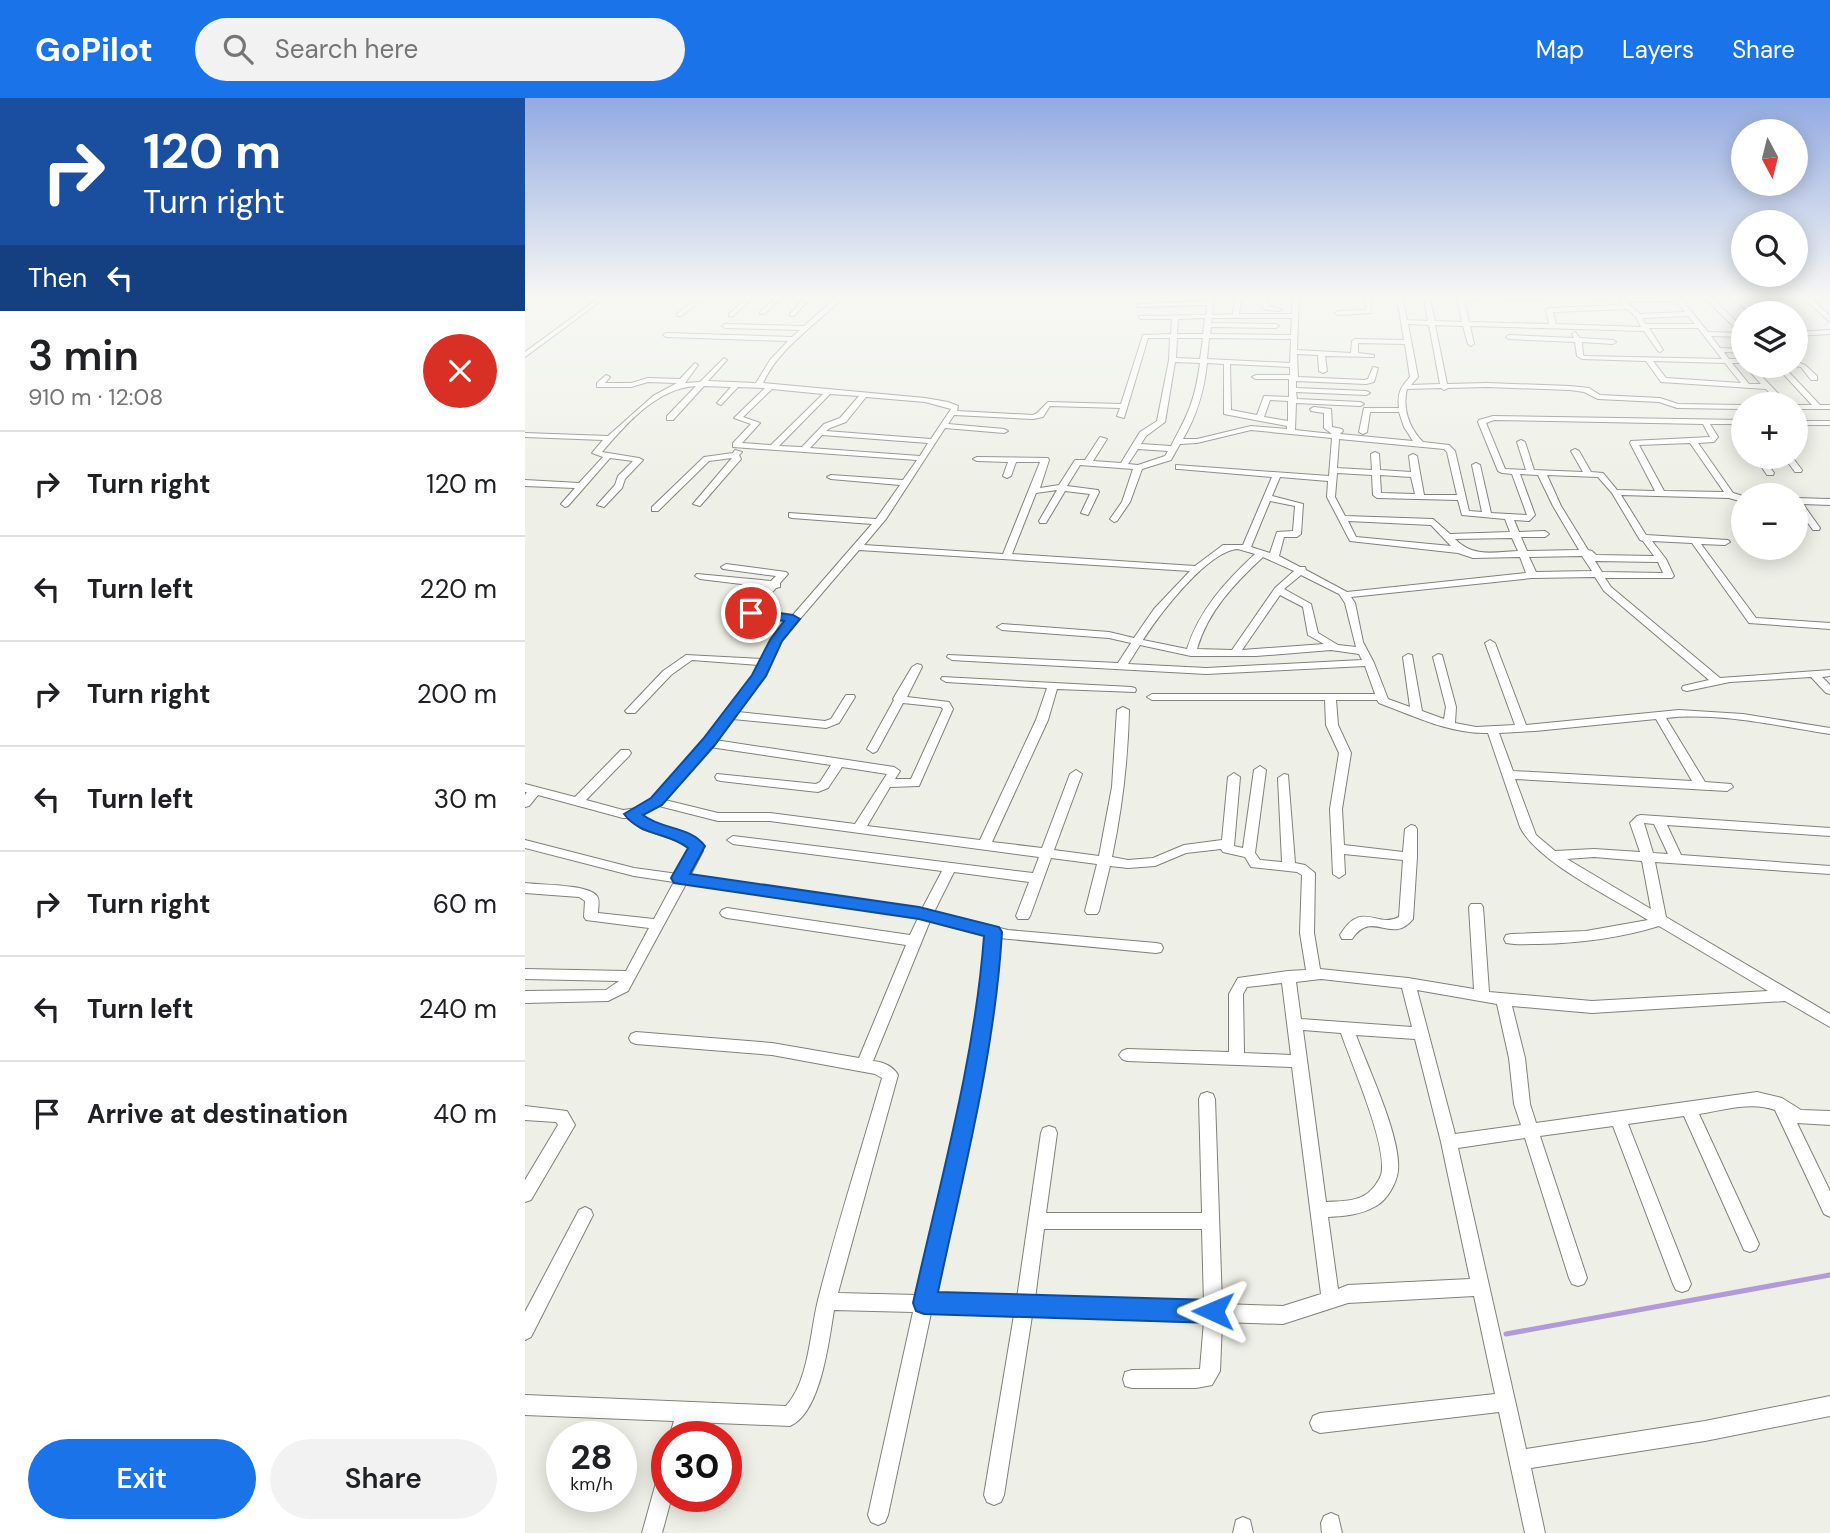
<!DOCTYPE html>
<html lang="en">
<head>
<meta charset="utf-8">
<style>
	body { margin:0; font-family:"DM Sans",sans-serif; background:#f2f2f2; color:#202124; height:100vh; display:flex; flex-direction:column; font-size:26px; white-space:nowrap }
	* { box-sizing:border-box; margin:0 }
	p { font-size:23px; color:#757577 }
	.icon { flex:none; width:38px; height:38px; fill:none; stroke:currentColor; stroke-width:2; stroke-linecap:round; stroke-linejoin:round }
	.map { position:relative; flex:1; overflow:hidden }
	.sheet { display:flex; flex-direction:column; background:#fff; width:525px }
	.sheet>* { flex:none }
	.hud { background:#1a4fa0; color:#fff; overflow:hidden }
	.needle { width:46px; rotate:173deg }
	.controls { position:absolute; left:1206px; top:21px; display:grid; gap:14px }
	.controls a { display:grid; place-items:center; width:77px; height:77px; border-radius:50%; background:#fff; box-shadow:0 4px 18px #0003; font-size:35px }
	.speed { position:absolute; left:21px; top:1323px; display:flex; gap:14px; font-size:35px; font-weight:700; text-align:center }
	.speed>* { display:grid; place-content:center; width:91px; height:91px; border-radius:50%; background:#fff; box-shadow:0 4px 18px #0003; line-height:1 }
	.speed small { font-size:18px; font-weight:400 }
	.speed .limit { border:10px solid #d22; background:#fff; color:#111 }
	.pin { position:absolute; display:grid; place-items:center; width:60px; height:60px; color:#fff; margin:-30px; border:4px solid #fff; border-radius:50%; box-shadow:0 2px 7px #0007 }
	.me { position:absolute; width:77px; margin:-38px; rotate:271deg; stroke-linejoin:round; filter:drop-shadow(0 0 5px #0008) }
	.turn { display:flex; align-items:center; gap:24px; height:147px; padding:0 28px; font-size:32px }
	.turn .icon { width:91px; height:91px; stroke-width:2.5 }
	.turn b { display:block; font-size:49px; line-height:60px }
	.then { display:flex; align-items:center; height:66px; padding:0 28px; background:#0003; gap:14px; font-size:26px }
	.round { display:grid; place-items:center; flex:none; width:74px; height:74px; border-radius:37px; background:#f2f2f2 }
	.headline { display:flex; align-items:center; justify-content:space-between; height:119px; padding:0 28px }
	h1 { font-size:42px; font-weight:600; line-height:52px }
	.action { display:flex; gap:14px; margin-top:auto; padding:14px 28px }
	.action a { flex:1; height:80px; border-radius:42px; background:#1a73e8; color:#fff; font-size:28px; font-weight:600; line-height:80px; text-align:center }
	.action a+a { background:#f2f2f2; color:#202124 }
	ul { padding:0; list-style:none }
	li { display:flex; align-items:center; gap:21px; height:105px; padding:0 28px; border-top:2px solid #e0e0e0 }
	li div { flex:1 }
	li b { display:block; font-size:26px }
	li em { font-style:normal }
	header { display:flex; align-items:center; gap:42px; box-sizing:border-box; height:98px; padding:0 35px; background:#1a73e8; color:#fff }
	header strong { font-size:33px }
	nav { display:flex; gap:38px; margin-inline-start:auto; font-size:24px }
	.search { width:490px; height:63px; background:#f2f2f2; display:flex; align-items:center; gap:18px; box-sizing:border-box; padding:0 24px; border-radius:38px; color:#757577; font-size:26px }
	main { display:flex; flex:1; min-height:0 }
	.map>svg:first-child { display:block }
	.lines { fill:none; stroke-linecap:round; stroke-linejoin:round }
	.stream { stroke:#b19ad8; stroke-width:5 }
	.street-casing { stroke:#80817a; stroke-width:2 }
	.street { fill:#fff; fill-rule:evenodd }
	.route { fill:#1a73e8; stroke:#114b97; stroke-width:2 }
</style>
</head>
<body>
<header>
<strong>GoPilot</strong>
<div class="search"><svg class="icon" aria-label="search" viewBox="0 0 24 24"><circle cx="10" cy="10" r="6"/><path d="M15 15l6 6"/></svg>Search here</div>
<nav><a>Map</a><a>Layers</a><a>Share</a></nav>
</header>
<main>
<section class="sheet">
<div class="hud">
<div class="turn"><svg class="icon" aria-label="right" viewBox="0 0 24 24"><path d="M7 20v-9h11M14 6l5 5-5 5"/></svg><div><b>120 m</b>Turn right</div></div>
<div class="then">Then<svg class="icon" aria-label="left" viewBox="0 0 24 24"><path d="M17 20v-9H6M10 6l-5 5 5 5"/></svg></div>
</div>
<div class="headline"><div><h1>3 min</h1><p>910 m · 12:08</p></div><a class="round" style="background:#d93025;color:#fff"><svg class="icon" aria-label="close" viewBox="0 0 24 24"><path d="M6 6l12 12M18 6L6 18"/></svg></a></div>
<ul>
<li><svg class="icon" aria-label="right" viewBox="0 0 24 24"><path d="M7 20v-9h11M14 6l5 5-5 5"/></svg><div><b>Turn right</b></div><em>120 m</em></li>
<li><svg class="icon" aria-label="left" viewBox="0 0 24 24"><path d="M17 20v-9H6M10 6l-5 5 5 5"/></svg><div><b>Turn left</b></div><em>220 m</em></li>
<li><svg class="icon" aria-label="right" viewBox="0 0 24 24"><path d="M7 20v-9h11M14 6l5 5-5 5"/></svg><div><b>Turn right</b></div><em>200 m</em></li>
<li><svg class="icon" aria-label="left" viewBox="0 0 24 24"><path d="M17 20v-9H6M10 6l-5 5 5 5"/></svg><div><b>Turn left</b></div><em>30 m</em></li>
<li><svg class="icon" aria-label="right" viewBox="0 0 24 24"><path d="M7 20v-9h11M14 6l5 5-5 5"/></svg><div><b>Turn right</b></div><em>60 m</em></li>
<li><svg class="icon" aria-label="left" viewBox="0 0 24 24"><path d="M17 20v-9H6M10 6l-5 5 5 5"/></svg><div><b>Turn left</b></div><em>240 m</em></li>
<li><svg class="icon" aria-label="arrive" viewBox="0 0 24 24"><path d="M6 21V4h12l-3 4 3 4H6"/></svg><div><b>Arrive at destination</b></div><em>40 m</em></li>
</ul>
<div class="action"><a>Exit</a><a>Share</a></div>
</section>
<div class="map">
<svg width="1305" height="1435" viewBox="0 0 1305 1435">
	<rect width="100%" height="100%" fill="#eef0e7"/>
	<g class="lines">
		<polyline class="stream" points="981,1236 1305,1177"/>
		<defs>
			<g id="street">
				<polygon points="78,197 84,197 0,259 0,254"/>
				<polygon points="177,197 183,197 156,218 152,218 152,216"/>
				<polygon points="225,197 231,197 208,218 204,218 204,216"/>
				<polygon points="253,197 259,197 239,216 235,216 235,214"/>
				<polygon points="282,197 288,197 269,218 265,218 265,216"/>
				<path d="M314,197H320C293,226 255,248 238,285L400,300L423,304L433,308L432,313L508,317L512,315L523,304L596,306L618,237L646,236L647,221H616L613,219L614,218L681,217L682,207L612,209L614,206L682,203L683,197H689L687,217L708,216L711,197H717L714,216H767L768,197H774L772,252L826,255L827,243L830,241L879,242L872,199L845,200L846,215L813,217L810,215L813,213L841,212L840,197H877L882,222L903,223L899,199L904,198L910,223L937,224L932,200L935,198L1088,197L1091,199L1088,201L939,202L944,224L1024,226L1021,212L1024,210L1098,207L1094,201L1149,199L1147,197H1153L1183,234L1215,235L1177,197L1305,198V202L1287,201L1305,218V224L1280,201L1186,199L1218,230V239L1186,238L1195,250L1218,251V255L1199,254L1204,261H1218V265H1207L1224,286H1236L1220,268H1227L1263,306H1255L1241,291L1136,284L1121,263L1057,261L1052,258L1050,244L984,241L981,239L984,237L1049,240L1047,236L1050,234L1055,240L1088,242L1091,244L1088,246L1057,244L1058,257L1060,258L1197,261L1173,230H1124L1138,252L1135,254L1133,253L1119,233L945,228L949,246L946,248L943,246L938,228L910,227L922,286L962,285L1045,288L1064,290L1075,297L1135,300L1153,306L1218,307V311L1152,310L1134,304L1073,301L1059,294L1045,292L962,289L923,290L919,292L916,290L882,291C877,310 884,330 898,344L924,347L930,353L944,413L957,414L947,367L951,365L955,367L966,415L1002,417L987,376L977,375L973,373L953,324L954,322L968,318L1218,322V326H1185L1193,339L1189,344L1173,345L1208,395L1218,398V404L1204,400L1096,397L1121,437L1203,442L1205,444L1200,447L1176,446L1231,520L1305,525V531L1224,525L1167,445L1127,443L1141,461L1149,478L1147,480H1080L1086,489L1195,580L1305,572V578L1297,579L1305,587V596L1301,595L1286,579L1205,584L1162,593L1158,592L1157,590L1158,588L1184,582L1079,493L1070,479L1007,480L826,499L830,505L838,544L849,565L863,601L885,609L878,559L883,556L887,557L897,613L919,621L921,609L908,559L913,556L917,557L931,609L930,625L951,629L990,627L960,545L965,542L970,545L1001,627L1154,612L1218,616L1305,630V636C1252,628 1195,614 1141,620L1180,684L1206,686L1208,689L1202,693L990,681L1011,737L1030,753L1069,751L1115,754L1105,725L1112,718L1116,717L1305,730V738L1142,727L1156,757L1305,768V776L1130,764L1141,819L1305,916V929L1260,903L1067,915L987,908L1000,960L1005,1006L1011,1025L1232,994L1257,1000L1276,1012L1305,1013V1027L1272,1025L1305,1093V1119L1299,1116L1250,1012C1227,1003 1198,1012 1174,1016L1234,1146L1231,1152L1225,1154L1219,1152L1159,1018L1103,1026L1166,1186L1163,1192L1157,1194L1151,1192L1148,1186L1088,1028L1015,1038L1062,1180L1059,1186L1053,1188L1047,1186L1044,1180L1000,1040L933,1050L1001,1351L1180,1323L1305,1298V1318L1180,1343L1006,1370L1020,1435H1000L974,1314L795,1335L788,1332L785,1325L788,1318L795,1315L970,1296L949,1198L823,1205L758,1226L697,1224L695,1273L687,1287L671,1290H607L600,1288L598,1281L600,1274L607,1272L675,1271L679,1223L507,1218L479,1397L476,1404L469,1407L462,1404L459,1397L489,1217L406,1215L363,1417L360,1424L353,1427L346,1424L343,1417L388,1214L309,1212C304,1242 296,1315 265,1328L168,1324L164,1339H144L149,1323L0,1317V1297L261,1308C284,1283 285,1234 293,1202C312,1127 336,1053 357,980L350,976L247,957L111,946L106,944L104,940L106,936L111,934L247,945L334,960L381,847L202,820L197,818L195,815L197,812L202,810L385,837L393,820L161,786L103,893L83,903L0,905V893L81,892L94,883L0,881V871L101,873L124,830L61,822L59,819L60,803L54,799L0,795V785C15,787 63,786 72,798C75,802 73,810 73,815L129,821L149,784L109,778L0,750V742L109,770L153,776L166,753L162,746L117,731L102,720H98L13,697L4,708L0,709V697L2,694H0V686L50,699L96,652H104L106,655L104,658L61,702L98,712L113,710L128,701L201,615L229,578L234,567L167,562L146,577L110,615H102L100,613L102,611L138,573L161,557L237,561L246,542L262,523L225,516L220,513L242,489L175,481L170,478L172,476L246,483L251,478L198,471L196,469L201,466L261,474L263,476L255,485V489L251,490L232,511L267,518L347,426L267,420L264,419V415L351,421L375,387L306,381L302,379L306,377L378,382L392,362L208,349V345L226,326L209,320L240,290L213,289L196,307L192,305L206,289L179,288L148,322H142V318L171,288C132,290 101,326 77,354L114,360L118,362L100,381L97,390L79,409L72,407L90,387L93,378L108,363L85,360L43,408L40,409L36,406L50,390L0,388V382L54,385L78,359L67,355L78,342L0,339V335L83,338L128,298L152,285L123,284L106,289H72V285L81,277L85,279L80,285H106L123,280L155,281L170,265L173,267L160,285L175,284L199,260L202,262L183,283L231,285L245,262L263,243L141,239L138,237L141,235L267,239L275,232L200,230L197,228L200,226L279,228ZM1151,203L1160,214L1115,216L1101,204ZM1102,211L1111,219L1116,229L1031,226L1028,214ZM1163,218L1170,226H1121L1117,220ZM680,220L678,236H652L653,221ZM687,220H767L766,237L685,236L686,229L751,230L754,228L751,226L686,225ZM883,226L904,227L915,286L886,287L893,279ZM623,240H645L644,262L632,323L615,334L596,365L568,363L582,341L575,339L560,362H550L534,387L515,390L524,362L523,360L452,359L448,361L452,363L483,364L478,378L482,380L486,378L491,364H515L478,456L339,447L361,421L420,330L479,335L483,333L479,331L423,326L429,317L508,321L518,319L525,308L595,310L592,318L599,320ZM652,240H678L675,261L651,260ZM684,240L766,241L765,265L682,261ZM833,245L880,246L885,279C876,289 872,295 874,310H839L834,334L838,336L842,334L845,314H874L879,329L888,343L815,336L818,333L817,331L807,329L806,311L789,309L785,311L786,313L799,315V330L807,336L770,332L771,305L835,308L839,306L835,304L772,301L771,294L841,297L845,295L841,293L771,290V283L841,286L849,284L853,270L848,269L843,281L840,282L773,279L772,256L793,257L794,273L798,275L802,273L800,258L849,259V257L833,255ZM1128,263L1200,265L1216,285L1141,280ZM650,264L675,265C670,303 663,316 646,348L616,346L621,338L640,324ZM682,265L699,266V316L762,328V331L726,328L672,341H658C672,317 679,294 682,265ZM705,266L765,269V277H731L727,279L731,281H764V299L739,298L732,317L706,312ZM247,291L298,296L246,347L217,345L235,325L218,319ZM305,296L334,298L315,320L299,326L277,349L254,348ZM341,299L400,304L426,311L406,341L301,333L305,330L321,324ZM745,302L763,303V323L739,319ZM969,322L1178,326L1185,339L1106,343L1105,345L1130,393L1092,392L1078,375L1066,374L1054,353L1050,351L1046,353L1058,374L1009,372L1000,344L996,342L992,344L1001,372L980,371L961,325ZM726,332L807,340L804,378L651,367V371H654L747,379L718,447H698L670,468L487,456L511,395L532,392L514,423L515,425H521L540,393L565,396L556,415L563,417L574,394L573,392L542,388L555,367L608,371L597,404L585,421L589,424L592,423L605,404L617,371L646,362L655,346L672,345ZM297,337L403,345L395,358L285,350ZM814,341L919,351L922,354L932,397H899L892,358L888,356L884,358L886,374L855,372L854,356L850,354L846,356L847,372L812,370ZM1165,345L1199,394L1139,393L1114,347ZM613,351L643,353L640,358L613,367L603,366ZM812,375L847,377L848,397L852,400L933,402L937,417L980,421L985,434L925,436L908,421L820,418L810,399ZM995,376L1013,377L1028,408L1054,452L1002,453L996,439H1020L1024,436L1020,433L994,434L989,422L1004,423L1010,417ZM855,377L886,379L890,396L856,395ZM1022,377L1073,379L1087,395L1115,442L1118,443L1129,458L1071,457L1067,453L1063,452L1036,408ZM755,379L803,383L802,399L825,443L933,455L948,460L995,459L1001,475L822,494L781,472L780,469H775L754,458L759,439H772L776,436L778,406L747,398ZM745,403L770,408L768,433L752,434L745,455L726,449ZM823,423L906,427L926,448L831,439ZM987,440L993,453C969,454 948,460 930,441ZM713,451L730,456C701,483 674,512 662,551L618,542C634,517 682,453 713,451ZM334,452L665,473L629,511L609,540L584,534L477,526L472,529L477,532L584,540L606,545L593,565L423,557L422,559L427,562L681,576L840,568L850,596H627L622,599L627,602H800L801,627L814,655L805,711L808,776L814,780L820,776L819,756L878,762L874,819C851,831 837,801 815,837L817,841H827C848,810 866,848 888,821L892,759V731L890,728L886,727L880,731L878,754L819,747L817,711L826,655L813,627L811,602H852L854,605C889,618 925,636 963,635L995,729C1012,764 1088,800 1123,822L1061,833L986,836L981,837L979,841L981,845C992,847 1003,846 1014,846C1055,845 1095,840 1134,828L1243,893L1067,903L964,894L958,809L956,806H946L944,809L949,891L883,880L795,871L789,835L790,775L780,767L770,765L763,677L759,676L753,680L757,764L735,762L730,755L741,672L735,668L729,672L718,750L709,748L715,679L709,675L703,679L697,742L659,747L628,760L603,762L587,759C597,711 603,662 604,612L598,609L592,612L587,689L574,758L529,752L557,676L551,672L545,676L517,750L467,744L523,622L532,591L610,594L611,592L610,590L606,589L417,579L416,581L421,584L522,590L511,622L455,742L342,728L365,689L394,688L428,611L424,604L382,599L397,569L396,567L392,566L387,569L368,601L369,602L342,651L348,655L352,653L378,605L416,609L418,611L386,681H370L375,673L369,669L190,642L208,621L301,630L314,625L330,599L329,597H321L306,621L300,623L213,614L239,578L256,543ZM1057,458L1067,473L1011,474L1004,459ZM738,459L769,473L750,490L707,552L672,551C683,513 710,485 738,459ZM1070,463L1133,464L1138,475L1077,474ZM776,477L814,496L820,505L831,549L813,547L793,535L786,506L759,491ZM755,497L778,509L783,537L799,546L717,552ZM615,547L666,558H731L806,552L834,556L837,562L681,570L603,566ZM1131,621L1167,683L988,673L974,635L1010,633ZM185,649L306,667L295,684L291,686L192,676L190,679L192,682L196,683L293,694L303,690L317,669L362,676L330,726L245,715H193L140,702ZM134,708L193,723H245L514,759L508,775L208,738L202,742L208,746L417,773L397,811L165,778L178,753L171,740L125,725L116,718ZM1119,725L1129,726L1143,756L1128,755ZM696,751L698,754L720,759L726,769L772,774L777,777L775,835L781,872L763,873L713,880L704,896V954L602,951L597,953L594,957L597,961L602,963L767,969L796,1196L758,1208L697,1206L690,1001L688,996L682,994L676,996L674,1001L677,1115H521L532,1035L530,1030L524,1028L518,1030L516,1035L492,1200L410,1198C435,1080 466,960 474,840L631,855L636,854L638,850L636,846L631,845L483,832L409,814L429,774L504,784L491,818L493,821H503L505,818L526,760L572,766L560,813L562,816H572L574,813L585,768L603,770L630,768L661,755ZM1069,759L1117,763L1126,811L1042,761ZM405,823L461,837C451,958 419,1078 392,1197L313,1195L373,977C368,968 358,964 348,963ZM796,881L877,890L887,929L776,921L771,884ZM757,885L766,957L719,955L718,896L722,889ZM892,892L972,906L984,960L989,1006L996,1027L930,1036ZM778,932L816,935C826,965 864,1050 856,1077C854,1083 848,1091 843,1095C832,1104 814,1103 801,1104ZM831,937L890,941L916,1044L945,1181L823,1187L813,1191L803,1119C819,1118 836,1117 851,1108C862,1102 872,1085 873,1072C876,1039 843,970 831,937ZM519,1131H677L679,1206L510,1201Z"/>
				<polygon points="722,197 742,197 743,208 757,211 754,213 738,211 737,200"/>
				<polygon points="1215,201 1217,202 1232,215 1225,215 1213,204"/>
				<polygon points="1235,201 1247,203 1262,215 1255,215 1243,206 1233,204"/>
				<polygon points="1305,232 1305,236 1270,238 1270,234"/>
				<polygon points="1270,263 1280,267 1292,278 1292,282 1286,282 1276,269 1270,268"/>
				<polygon points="1251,268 1258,268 1295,307 1305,307 1305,311 1270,311 1270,307 1287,307"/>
				<rect x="1270" y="323" width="35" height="4"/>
				<polygon points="210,352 217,354 214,357 216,361 175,408 168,406 207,360 184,363 133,413 127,413 127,409 179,359 208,355"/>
				<polygon points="1230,359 1238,359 1249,375 1248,377 1242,377"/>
				<polygon points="1259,359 1267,359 1277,372 1276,374 1270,374"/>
				<polygon points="1270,400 1305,401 1305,407 1278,406 1295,430 1294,432 1288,432 1270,407"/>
				<polygon points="0,1008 42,1013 50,1027 6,1102 0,1104 0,1082 33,1027 31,1024 0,1022"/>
				<polygon points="60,1109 66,1112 68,1117 6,1239 0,1242 0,1214 54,1112"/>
				<polygon points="142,1371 142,1398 147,1398 137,1435 117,1435 132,1381 135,1374"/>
				<polygon points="806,1415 813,1418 817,1435 797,1435 796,1425 799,1418"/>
				<polygon points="718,1419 725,1422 728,1435 708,1435 711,1422"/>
			</g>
		</defs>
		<use href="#street" class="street-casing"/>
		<use href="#street" class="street"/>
	</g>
	<linearGradient id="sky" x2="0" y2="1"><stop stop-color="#92aae2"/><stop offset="0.5" stop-color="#f7f8f4"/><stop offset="1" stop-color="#f7f8f4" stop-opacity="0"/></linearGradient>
	<rect width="1305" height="397" fill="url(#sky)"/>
	<path class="route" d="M226,511L268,517L275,521L257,543L241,578L189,648L137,707L118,717C137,732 165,728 180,748L165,776L394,809L474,829L477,834C470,955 438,1076 413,1194L688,1202L696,1205L700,1213L696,1221L688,1225L399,1216L391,1213L388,1205C415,1084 450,961 459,838L394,821L149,785L146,780L163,750C143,734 115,738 99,716L126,700L178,641L227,577L245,542L259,523L222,518V512Z"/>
</svg>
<div class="controls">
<a><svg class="needle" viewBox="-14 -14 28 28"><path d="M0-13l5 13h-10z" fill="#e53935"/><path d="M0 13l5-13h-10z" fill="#757577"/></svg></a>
<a><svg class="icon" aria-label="search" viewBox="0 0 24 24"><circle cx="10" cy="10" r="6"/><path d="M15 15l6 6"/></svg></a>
<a><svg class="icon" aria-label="layers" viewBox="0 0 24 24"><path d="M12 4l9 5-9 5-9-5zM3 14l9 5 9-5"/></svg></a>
<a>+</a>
<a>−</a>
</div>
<div class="speed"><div>28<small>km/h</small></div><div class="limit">30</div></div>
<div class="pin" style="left:226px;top:515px;background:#d93025"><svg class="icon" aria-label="arrive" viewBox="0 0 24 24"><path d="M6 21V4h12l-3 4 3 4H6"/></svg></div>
<svg class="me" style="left:688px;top:1213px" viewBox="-20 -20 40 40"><path d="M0-17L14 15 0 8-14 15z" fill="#1a73e8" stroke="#fff" stroke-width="4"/></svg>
</div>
</main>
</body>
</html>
